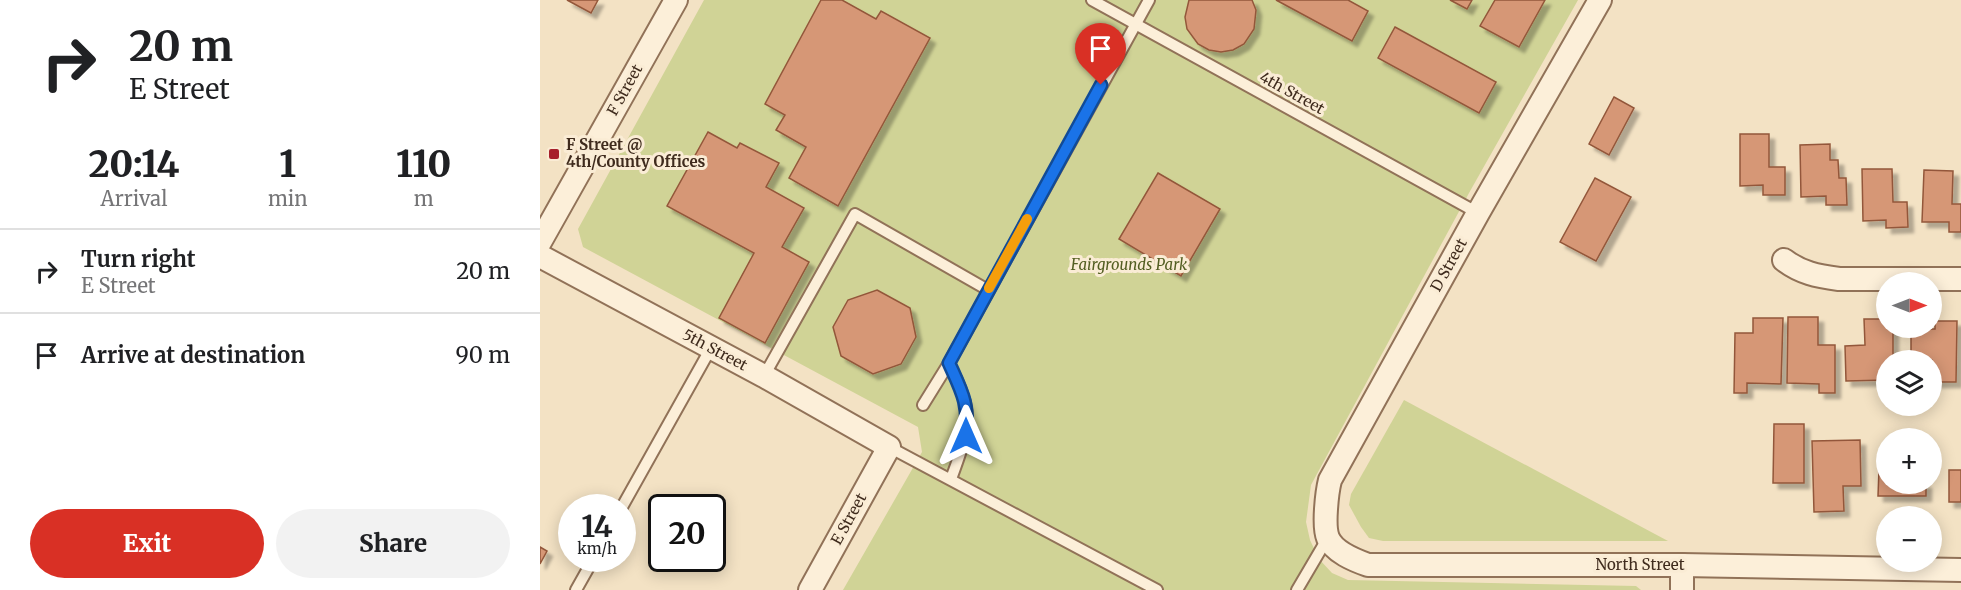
<!DOCTYPE html>
<html lang="en">
<head>
<meta charset="utf-8">
<style>
	body { margin:0; font-family:Merriweather,serif; background:#f2f2f2; color:#202124; height:100vh; display:flex; flex-direction:column; font-size:22px; white-space:nowrap }
	* { box-sizing:border-box; margin:0 }
	p { font-size:20px; color:#757577 }
	.icon { flex:none; width:33px; height:33px; fill:none; stroke:currentColor; stroke-width:2; stroke-linecap:round; stroke-linejoin:round }
	.map { position:relative; flex:1; overflow:hidden }
	.side { display:flex; flex-direction:column; background:#fff; width:540px }
	.side>* { flex:none }
	.top-card { background:#fff; color:#202124; overflow:hidden }
	.needle { width:39px; rotate:90deg }
	.fabs { position:absolute; left:1336px; top:272px; display:grid; gap:12px }
	.fabs a { display:grid; place-items:center; width:66px; height:66px; border-radius:50%; background:#fff; box-shadow:0 3px 15px #0003; font-size:30px }
	.speed { position:absolute; left:18px; top:494px; display:flex; gap:12px; font-size:30px; font-weight:700; text-align:center }
	.speed>* { display:grid; place-content:center; width:78px; height:78px; border-radius:50%; background:#fff; box-shadow:0 3px 15px #0003; line-height:1 }
	.speed small { font-size:15px; font-weight:400 }
	.speed .limit { border:3px solid #111; border-radius:9px; background:#fff; color:#111 }
	.pin { position:absolute; display:grid; place-items:center; width:51px; height:51px; color:#fff; margin:-62px -26px; border-radius:50% 50% 50% 0; rotate:-45deg; box-shadow:0 0 6px #0007 }
	.pin .icon { rotate:45deg }
	.me { position:absolute; width:66px; margin:-33px; rotate:0deg; stroke-linejoin:round; filter:drop-shadow(0 0 4px #0008) }
	.turn { display:flex; align-items:center; gap:21px; height:126px; padding:0 30px; font-size:27px }
	.turn .icon { width:78px; height:78px; stroke-width:2.5 }
	.turn b { display:block; font-size:42px; line-height:51px }
	.eta { display:flex; justify-content:space-evenly; align-items:center; height:102px; text-align:center }
	.eta b { font-size:36px; font-weight:800; line-height:42px }
	.primary-button { display:flex; gap:12px; margin-top:auto; padding:12px 30px }
	.primary-button a { flex:1; height:69px; border-radius:36px; background:#d93025; color:#fff; font-size:24px; font-weight:800; line-height:69px; text-align:center }
	.primary-button a+a { background:#f2f2f2; color:#202124 }
	ul { padding:0; list-style:none }
	li { display:flex; align-items:center; gap:18px; height:84px; padding:0 30px; border-top:2px solid #e0e0e0 }
	li div { flex:1 }
	li b { display:block; font-size:22px }
	li em { font-style:normal }
	main { display:flex; flex:1; min-height:0 }
	.map>svg:first-child { display:block }
	.green { fill:#d0d396 }
	.building { fill:#d69776; stroke:#93573a; stroke-width:1.5; filter:url(#shadow) }
	.lines { fill:none; stroke-linecap:round; stroke-linejoin:round }
	.lane-casing { stroke:#917258; stroke-width:14 }
	.street-casing { stroke:#917258; stroke-width:26 }
	.lane { stroke:#fcefd9; stroke-width:10 }
	.street { stroke:#fcefd9; stroke-width:22 }
	.route-casing { stroke:#114b97; stroke-width:15 }
	.route { stroke:#1a73e8; stroke-width:10 }
	.slow { stroke:#f59e0b; stroke-width:10 }
	.poi-dot { fill:#a7202b; stroke:#faecd5; stroke-width:2 }
	.labels { text-anchor:middle; stroke-width:6; stroke-linejoin:round; paint-order:stroke }
	.street-label { font-size:15px; fill:#3f2b1d; stroke:#faecd5 }
	.poi-label { font-size:15px; font-weight:bold; fill:#3f2b1d; stroke:#faecd5; text-anchor:start }
	.park-label { font-size:15px; font-style:italic; fill:#535e22; stroke:#faecd5 }
</style>
</head>
<body>
<main>
<section class="side">
<div class="top-card">
<div class="turn"><svg class="icon" aria-label="right" viewBox="0 0 24 24"><path d="M7 20v-9h11M14 6l5 5-5 5"/></svg><div><b>20 m</b>E Street</div></div>
</div>
<div class="eta">
<div><b>20:14</b><p>Arrival</p></div>
<div><b>1</b><p>min</p></div>
<div><b>110</b><p>m</p></div>
</div>
<ul>
<li><svg class="icon" aria-label="right" viewBox="0 0 24 24"><path d="M7 20v-9h11M14 6l5 5-5 5"/></svg><div><b>Turn right</b><p>E Street</p></div><em>20 m</em></li>
<li><svg class="icon" aria-label="arrive" viewBox="0 0 24 24"><path d="M6 21V4h12l-3 4 3 4H6"/></svg><div><b>Arrive at destination</b></div><em>90 m</em></li>
</ul>
<div class="primary-button"><a>Exit</a><a>Share</a></div>
</section>
<div class="map">
<svg width="1421" height="590" viewBox="0 0 1421 590">
	<defs>
		<filter id="shadow"><feDropShadow dx="5.5" dy="5.5" stdDeviation="1.5" flood-color="#0004"/></filter>
	</defs>
	<rect width="100%" height="100%" fill="#f3e2c4"/>
	<g class="green">
		<polygon points="164,0 1038,0 929,193 771,485 766,522 770,540 779,559 792,573 808,580 1096,586 1101,590 303,590 382,452 378,427 43,247 38,229"/>
		<polygon points="864,400 1128,541 843,541 829,538 821,527 809,505 811,494"/>
	</g>
	<g class="building">
		<polygon points="27,0 58,0 51,13"/>
		<polygon points="281,0 302,0 336,19 341,11 390,38 298,206 249,178 266,147 236,130 245,115 225,104"/>
		<polygon points="649,0 712,0 716,10 714,29 704,44 693,50 681,52 669,50 658,44 647,29 645,17"/>
		<polygon points="736,0 808,0 828,11 812,41"/>
		<polygon points="910,0 932,0 927,9"/>
		<polygon points="955,0 1005,0 979,47 940,26"/>
		<polygon points="855,27 956,82 939,113 838,58"/>
		<polygon points="1074,97 1094,108 1069,155 1049,144"/>
		<polygon points="168,132 197,148 200,143 239,163 226,187 264,208 242,247 269,262 225,343 179,318 214,253 127,206"/>
		<polygon points="1200,134 1229,134 1229,167 1245,167 1245,195 1223,195 1223,185 1200,186"/>
		<polygon points="1290,144 1290,160 1298,160 1299,178 1306,178 1307,205 1286,205 1286,196 1261,197 1260,145"/>
		<polygon points="1322,169 1352,169 1353,202 1367,202 1368,227 1346,228 1346,220 1323,221"/>
		<polygon points="1384,170 1413,171 1412,204 1421,204 1421,232 1409,232 1409,222 1382,222"/>
		<polygon points="618,173 680,209 641,276 579,239"/>
		<polygon points="1055,178 1091,197 1056,261 1020,242"/>
		<polygon points="337,290 370,308 376,337 361,364 333,374 301,356 293,327 308,300"/>
		<polygon points="1248,317 1278,317 1278,345 1295,345 1295,393 1279,393 1279,384 1247,383"/>
		<polygon points="1213,318 1243,318 1241,384 1207,383 1207,393 1194,393 1195,333 1213,333"/>
		<polygon points="1324,319 1347,319 1347,327 1353,327 1353,360 1347,360 1347,380 1306,381 1305,346 1325,345"/>
		<polygon points="1395,321 1417,321 1416,382 1392,382 1392,360 1371,360 1371,329 1395,329"/>
		<polygon points="1234,424 1264,424 1264,483 1233,483"/>
		<polygon points="1320,440 1321,486 1303,486 1304,511 1274,512 1272,441"/>
		<polygon points="1339,469 1347,469 1347,483 1386,483 1386,496 1338,496"/>
		<rect x="1409" y="470" width="12" height="32"/>
		<polygon points="0,547 7,551 0,564"/>
	</g>
	<g class="lines">
		<defs>
			<g id="lane">
				<polyline points="552,0 938,213"/>
				<path d="M409,363C413,373 419,383 422,393C434,423 421,451 411,479"/>
				<polyline points="224,376 315,214 448,290"/>
				<polyline points="383,405 409,363 609,0"/>
				<polyline points="349,447 617,590"/>
				<polyline points="82,507 171,348"/>
				<polyline points="36,590 54,558"/>
				<polyline points="757,590 787,539"/>
			</g>
			<g id="street">
				<path d="M1060,0L938,213L790,480C787,492 783,526 788,538C794,552 814,560 828,565H1142L1421,570"/>
				<polyline points="0,242 136,0"/>
				<polyline points="0,256 224,376 349,447 270,590"/>
				<path d="M1244,260C1261,273 1277,276 1299,279H1421"/>
				<polyline points="1142,565 1142,590"/>
			</g>
		</defs>
		<use href="#lane" class="lane-casing"/>
		<use href="#street" class="street-casing"/>
		<use href="#lane" class="lane"/>
		<use href="#street" class="street"/>
	</g>
	<g class="lines">
		<defs>
			<path id="route" d="M426,436C429,403 422,392 409,363L561,85"/>
		</defs>
		<use href="#route" class="route-casing"/>
		<use href="#route" class="route"/>
		<polyline class="slow" points="449,288 487,219"/>
	</g>
	<rect class="poi-dot" x="8" y="148" width="12" height="12" rx="3"/>
	<g class="labels">
		<g class="street-label">
			<text transform="translate(85 90) rotate(-61)" y="5">F Street</text>
			<text transform="translate(752 93) rotate(29)" y="5">4th Street</text>
			<text transform="translate(909 265) rotate(-61)" y="5">D Street</text>
			<text transform="translate(175 350) rotate(28)" y="5">5th Street</text>
			<text transform="translate(309 519) rotate(-61)" y="5">E Street</text>
			<text x="1100" y="570">North Street</text>
		</g>
		<g class="poi-label">
			<text x="26" y="150">F Street @<tspan x="26" dy="17">4th/County Offices</tspan></text>
		</g>
		<g class="park-label">
			<text x="589" y="270">Fairgrounds Park</text>
		</g>
	</g>
</svg>
<div class="fabs">
<a><svg class="needle" viewBox="-14 -14 28 28"><path d="M0-13l5 13h-10z" fill="#e53935"/><path d="M0 13l5-13h-10z" fill="#757577"/></svg></a>
<a><svg class="icon" aria-label="layers" viewBox="0 0 24 24"><path d="M12 4l9 5-9 5-9-5zM3 14l9 5 9-5"/></svg></a>
<a>+</a>
<a>−</a>
</div>
<div class="speed"><div>14<small>km/h</small></div><div class="limit">20</div></div>
<div class="pin" style="left:561px;top:85px;background:#d93025"><svg class="icon" aria-label="arrive" viewBox="0 0 24 24"><path d="M6 21V4h12l-3 4 3 4H6"/></svg></div>
<svg class="me" style="left:426px;top:436px" viewBox="-20 -20 40 40"><path d="M0-17L14 15 0 8-14 15z" fill="#1a73e8" stroke="#fff" stroke-width="4"/></svg>
</div>
</main>
</body>
</html>
